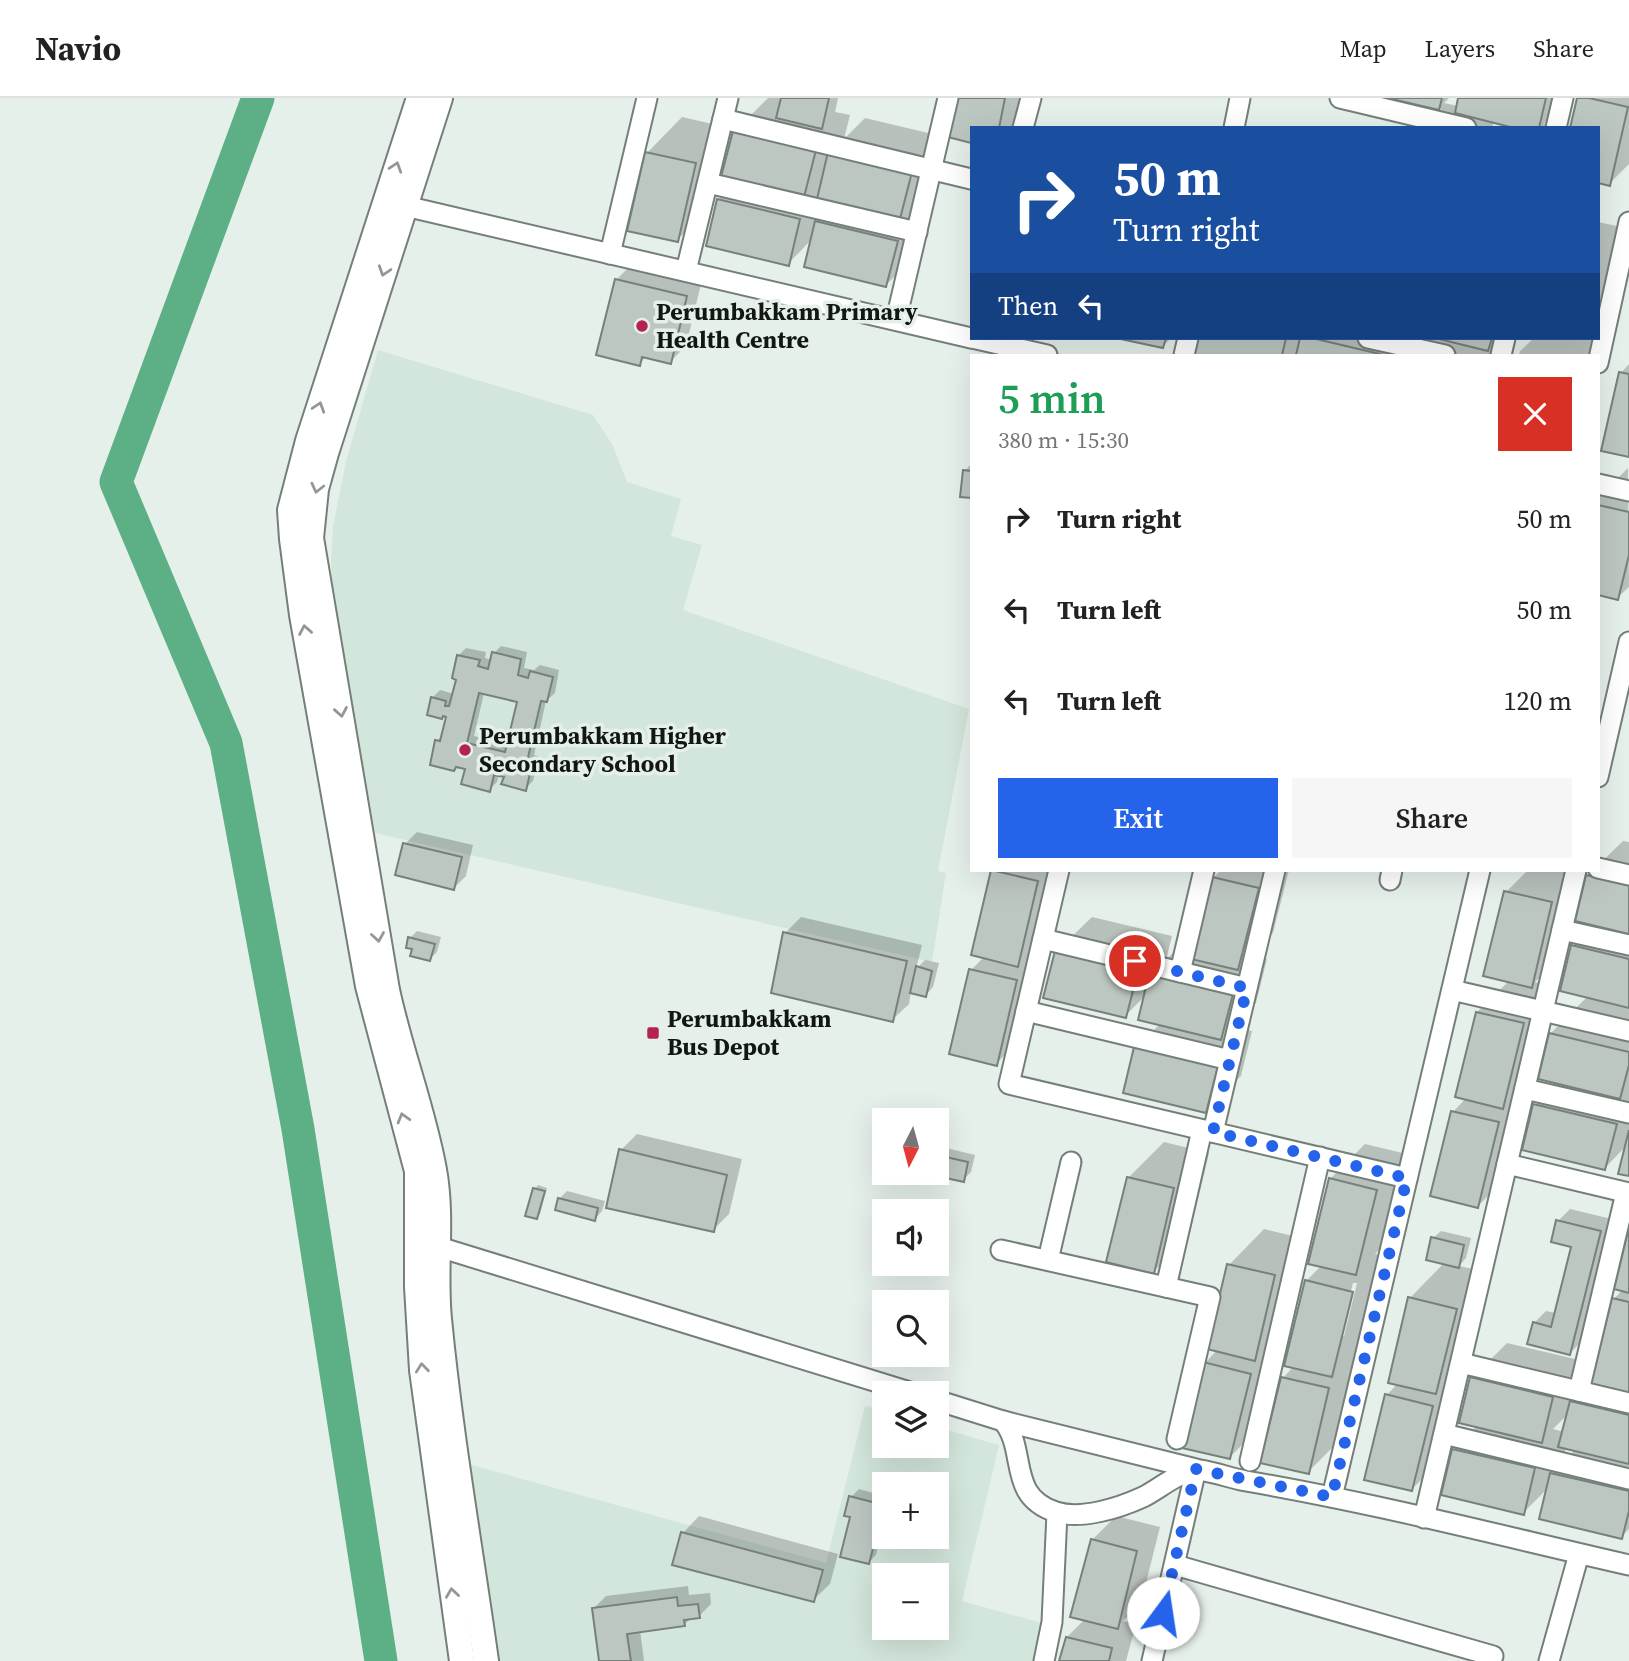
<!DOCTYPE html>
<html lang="en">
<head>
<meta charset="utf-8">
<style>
	body { margin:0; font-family:"Source Serif 4",serif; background:#f6f6f6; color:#222; height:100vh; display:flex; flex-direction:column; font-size:26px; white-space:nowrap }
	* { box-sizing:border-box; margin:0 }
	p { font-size:23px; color:#767676 }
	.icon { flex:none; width:38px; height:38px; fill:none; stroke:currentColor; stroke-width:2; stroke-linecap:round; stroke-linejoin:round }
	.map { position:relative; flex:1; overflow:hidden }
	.sheet { position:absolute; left:970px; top:256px; width:630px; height:518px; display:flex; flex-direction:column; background:#fff; border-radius:0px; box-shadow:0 7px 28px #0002 }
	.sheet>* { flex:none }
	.top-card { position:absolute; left:970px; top:28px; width:630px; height:214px; border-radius:0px; box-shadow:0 7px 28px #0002; background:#1a4fa0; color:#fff; overflow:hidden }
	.needle { width:46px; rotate:186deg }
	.buttons { position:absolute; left:872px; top:1010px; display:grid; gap:14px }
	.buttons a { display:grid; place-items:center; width:77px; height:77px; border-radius:0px; background:#fff; box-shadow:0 7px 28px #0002; font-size:35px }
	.pin { position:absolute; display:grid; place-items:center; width:60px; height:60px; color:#fff; margin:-30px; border:4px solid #fff; border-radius:50%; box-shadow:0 2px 7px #0007 }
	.me { position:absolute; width:77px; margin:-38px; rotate:14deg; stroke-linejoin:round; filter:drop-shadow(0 0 5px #0008) }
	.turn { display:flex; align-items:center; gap:24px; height:147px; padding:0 28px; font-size:32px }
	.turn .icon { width:91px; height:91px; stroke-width:2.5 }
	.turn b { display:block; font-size:49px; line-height:60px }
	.then { display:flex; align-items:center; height:66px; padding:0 28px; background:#0003; gap:14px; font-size:26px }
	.round { display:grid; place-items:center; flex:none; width:74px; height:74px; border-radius:0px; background:#f6f6f6 }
	.summary { display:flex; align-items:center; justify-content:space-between; height:119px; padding:0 28px }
	h1 { font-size:42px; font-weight:600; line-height:52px; color:#1e9e55 }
	.action { display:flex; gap:14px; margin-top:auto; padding:14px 28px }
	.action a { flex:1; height:80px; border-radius:0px; background:#2563eb; color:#fff; font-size:28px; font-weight:600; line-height:80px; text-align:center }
	.action a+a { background:#f6f6f6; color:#222 }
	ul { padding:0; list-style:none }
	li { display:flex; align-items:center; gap:21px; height:91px; padding:0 28px }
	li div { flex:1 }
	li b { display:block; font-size:26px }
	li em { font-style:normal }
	header { display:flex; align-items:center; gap:42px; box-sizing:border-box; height:98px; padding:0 35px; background:#fff; border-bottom:2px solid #e0e0e0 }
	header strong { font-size:33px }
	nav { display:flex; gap:38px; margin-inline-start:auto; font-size:24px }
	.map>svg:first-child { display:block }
	.built { fill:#d3e6db; fill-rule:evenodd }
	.shadow { fill:#0003; fill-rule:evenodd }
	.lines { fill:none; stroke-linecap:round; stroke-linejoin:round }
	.river { stroke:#5db086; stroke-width:33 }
	.building { fill:#bdc7c1; stroke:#77817b; stroke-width:2; fill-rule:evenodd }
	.minor-casing { stroke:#757f79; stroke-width:23 }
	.tertiary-casing { stroke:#757f79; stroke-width:28 }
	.minor { stroke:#fff; stroke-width:19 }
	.tertiary { stroke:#fff; stroke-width:24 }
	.oneway { stroke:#959795 }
	.route { stroke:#2563eb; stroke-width:12; stroke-dasharray:0 21.6 }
	.poi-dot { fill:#b4234e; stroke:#e6f0ea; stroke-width:2.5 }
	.labels { text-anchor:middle; stroke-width:7; stroke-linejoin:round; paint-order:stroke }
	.poi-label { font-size:24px; font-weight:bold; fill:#131714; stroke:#e6f0ea; text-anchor:start }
</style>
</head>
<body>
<header>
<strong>Navio</strong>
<nav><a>Map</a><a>Layers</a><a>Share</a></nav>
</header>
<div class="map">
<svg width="1629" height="1563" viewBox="0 0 1629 1563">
	<rect width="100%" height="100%" fill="#e6f0ea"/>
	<g class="built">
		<polygon points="378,252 593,317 612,346 627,384 681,401 671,438 702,447 683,512 969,611 938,773 946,775 932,864 375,735 333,505 331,461 333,429 346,363"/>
		<path d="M865,1308L884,1313V1348H936V1329L999,1347L962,1503L1042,1525L1033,1563H495L468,1366L826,1465ZM884,1386H936V1438H884ZM884,1477H936V1530H884Z"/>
	</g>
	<g class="shadow">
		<path d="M768,0H838L835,14L850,17L844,41L865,20L945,39L954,0H1032L1029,13L1012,30H971V43L946,37L921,152L886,187L812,141L788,166L718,102L739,81L734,34ZM916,66L912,80H908Z"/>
		<polygon points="1395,0 1449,0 1444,5 1458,8 1460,0 1570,0 1544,26 1560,30 1509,30 1512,27 1494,23 1492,30 1422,30 1441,11"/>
		<polygon points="1578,0 1629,0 1629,66 1609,86 1598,84 1598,30"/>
		<polygon points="682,19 730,30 713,107 677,142 647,55"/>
		<polygon points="1598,124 1626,130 1609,208 1598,219"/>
		<polygon points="632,166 702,182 686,248 670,264 646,259 639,266 616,182"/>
		<polygon points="1124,240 1171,240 1163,248"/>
		<polygon points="1200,240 1414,240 1412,248 1420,240 1501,240 1516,243 1513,257 1196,257"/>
		<polygon points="1534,240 1598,240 1597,257 1519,257 1520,253"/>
		<polygon points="1629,266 1629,357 1621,275"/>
		<polygon points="971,366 971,398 962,397 965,373"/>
		<polygon points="1628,370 1629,489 1617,500 1598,496 1598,400"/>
		<path d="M501,548L527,554L524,570L534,572L540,567L559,572L555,595L546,603L534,657L539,659L533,683L525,691L506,678L499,677L497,684L489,692L437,643L444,636L448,617H444L442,619L432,600L440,592L454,596L458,581V558L466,550L486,554L485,560L492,562L494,555ZM484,595L519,603L508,646L474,638Z"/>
		<polygon points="417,734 473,747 466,778 454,790 405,746"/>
		<path d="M1623,743L1629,744V1077L1627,1047L1605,1070L1535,1007L1558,984L1545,958L1542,957L1513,1073L1478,1108L1453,1014L1466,1000L1477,914L1509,883L1506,794L1528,772H1586L1583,782ZM1574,821L1595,826L1573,848L1588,898L1546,940L1558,890L1535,884L1566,853Z"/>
		<polygon points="994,772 1067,772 1031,930 996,966 971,872 984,859"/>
		<polygon points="1221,772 1289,772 1273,835 1251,857 1267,861 1256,905 1232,929 1252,933 1241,978 1205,1013 1136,950 1160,926 1146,897 1125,918 1056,854 1092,819 1172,838 1166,862 1186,842 1214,779"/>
		<polygon points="801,819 922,847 916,871 925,862 939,865 933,889 926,897 911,893 909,906 892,922 785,835"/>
		<polygon points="417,833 441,839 437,854 430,861 414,850 410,840"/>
		<polygon points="637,1036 742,1061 729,1116 713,1132 621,1052"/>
		<polygon points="1164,1044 1209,1055 1189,1139 1153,1174 1128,1080"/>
		<path d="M1365,1046L1411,1057L1391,1140L1375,1156L1387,1158L1367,1242L1355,1253L1363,1255L1343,1339L1308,1374L1283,1280L1294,1268L1306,1183L1322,1167L1330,1081ZM1353,1185H1357L1344,1238H1340Z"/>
		<polygon points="946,1050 975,1057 971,1074 963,1082 935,1075 939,1058"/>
		<polygon points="538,1087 547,1090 540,1116 537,1119 535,1091"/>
		<polygon points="567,1093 605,1103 602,1113 595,1121 559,1101"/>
		<polygon points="1570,1111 1612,1121 1582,1243 1570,1255 1534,1225 1546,1213 1556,1215 1573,1148 1558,1123"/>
		<polygon points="1264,1131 1310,1142 1265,1324 1230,1359 1205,1265 1217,1252 1229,1167"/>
		<polygon points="1441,1133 1471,1140 1466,1160 1459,1168 1491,1175 1447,1356 1412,1391 1387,1297 1398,1285 1410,1200 1445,1164 1433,1140"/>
		<path d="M1629,1136V1431L1621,1439L1549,1389L1523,1415L1454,1351L1477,1328L1472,1280L1507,1245L1588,1264L1580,1295L1594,1280L1614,1201L1623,1191ZM1568,1316L1564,1334L1553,1331ZM1566,1349L1576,1351L1562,1365Z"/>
		<polygon points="859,1391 884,1398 884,1427 876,1457 869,1464 852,1418 851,1399"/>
		<polygon points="699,1418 838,1456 830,1486 813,1502 683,1435"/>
		<polygon points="1116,1418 1160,1429 1141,1505 1123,1523 1136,1526 1126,1563 1061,1563 1067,1539 1085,1521 1092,1442"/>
		<polygon points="688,1488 689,1497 710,1495 711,1506 699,1518 692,1519 684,1527 640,1532 644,1563 601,1563 594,1510 606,1498"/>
	</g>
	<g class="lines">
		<polyline class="river" points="258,0 116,384 226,645 298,1031 381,1563"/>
	</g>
	<g class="building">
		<polygon points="781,0 829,0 822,31 776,20"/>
		<polygon points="952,0 1005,0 999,30 971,30 971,45 944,38"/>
		<polygon points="1388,0 1442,0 1439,12"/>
		<polygon points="1458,0 1546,0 1539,30 1514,30 1455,15"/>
		<polygon points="1577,0 1589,0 1628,9 1610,88 1598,85 1598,30 1570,30"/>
		<polygon points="733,33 816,52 804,99 721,79"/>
		<polygon points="645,54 696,65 678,144 627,133"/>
		<polygon points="828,54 912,74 900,121 817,101"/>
		<polygon points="717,101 800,121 789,168 706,148"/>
		<polygon points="815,123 898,143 886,189 804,169"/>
		<polygon points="615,181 687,198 671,266 642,259 640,268 596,257"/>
		<polygon points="1116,240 1166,240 1163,250"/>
		<polygon points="1198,240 1286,240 1282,257 1194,257"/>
		<polygon points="1300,240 1312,240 1384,257 1296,257"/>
		<polygon points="1435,240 1492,240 1488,253"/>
		<polygon points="1619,274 1629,276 1629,359 1601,353"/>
		<polygon points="963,372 971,373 971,400 960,399"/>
		<polygon points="1598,407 1629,414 1629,457 1618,502 1598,497"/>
		<path d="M492,554L521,561L518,577L528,580L530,573L553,579L547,604L541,603L527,664L532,666L526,693L501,686L504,679L494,677L490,694L461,686L465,671L456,669L454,673L430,667L435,642L440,643L446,619L443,618L442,621L427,617L431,599L446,603L445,608H449L456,582L452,580L457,557L480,562L478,568L488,571ZM479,595L517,604L505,654L467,645Z"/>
		<polygon points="403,745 462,759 454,792 395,777"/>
		<polygon points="991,772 1038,783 1018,869 971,857"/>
		<polygon points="1586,777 1629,787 1629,836 1575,823"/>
		<polygon points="1212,779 1259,790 1238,872 1191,861"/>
		<polygon points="1504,793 1552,804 1532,890 1483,878"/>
		<polygon points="783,834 907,863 893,924 771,895"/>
		<polygon points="408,839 435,846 430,863 410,858 412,851 406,850"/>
		<polygon points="1571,847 1629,861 1629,910 1560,893"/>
		<polygon points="1055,853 1138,873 1126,920 1043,900"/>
		<polygon points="916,868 932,873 926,899 910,895"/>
		<polygon points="969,871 1017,882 997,968 949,956"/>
		<polygon points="1149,876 1233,896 1221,942 1138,922"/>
		<polygon points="1476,914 1524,925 1503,1011 1455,999"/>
		<polygon points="1549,935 1629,954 1629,967 1620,1001 1538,981"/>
		<polygon points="1134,949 1218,968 1206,1015 1123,995"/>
		<polygon points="1533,1006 1617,1026 1605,1072 1522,1052"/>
		<polygon points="1451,1013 1499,1024 1478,1110 1430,1098"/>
		<polygon points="1629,1032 1629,1078 1618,1076"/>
		<polygon points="619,1051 727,1077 714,1134 606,1110"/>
		<polygon points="937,1057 968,1064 964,1084 932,1077 936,1074"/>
		<polygon points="1127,1079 1174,1090 1154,1176 1106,1164"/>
		<polygon points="1329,1080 1377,1092 1356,1177 1308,1166"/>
		<polygon points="533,1090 545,1093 537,1121 525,1118"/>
		<polygon points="558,1100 598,1110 595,1123 555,1112"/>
		<polygon points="1556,1122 1601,1133 1570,1257 1527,1246 1533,1224 1551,1229 1571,1149 1551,1144"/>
		<polygon points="1629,1129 1629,1195 1614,1191"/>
		<polygon points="1431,1139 1464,1147 1459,1170 1426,1162"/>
		<polygon points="1227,1166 1275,1177 1255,1263 1207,1251"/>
		<polygon points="1305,1182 1353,1194 1332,1279 1284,1268"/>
		<polygon points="1408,1199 1457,1211 1436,1296 1388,1285"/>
		<polygon points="1612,1200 1629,1204 1629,1295 1591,1286"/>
		<polygon points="1203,1264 1251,1276 1230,1361 1182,1350"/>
		<polygon points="1281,1279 1329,1290 1309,1376 1260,1365"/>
		<polygon points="1470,1279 1553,1299 1542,1345 1459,1325"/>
		<polygon points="1385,1296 1433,1308 1412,1393 1364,1382"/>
		<polygon points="1570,1303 1629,1317 1629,1366 1558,1349"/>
		<polygon points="1452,1351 1535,1370 1524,1417 1441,1397"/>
		<polygon points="1550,1375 1629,1393 1629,1413 1622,1441 1539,1421"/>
		<polygon points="849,1398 884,1407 884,1428 879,1427 869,1466 840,1459 850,1419 844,1418"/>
		<polygon points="681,1434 823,1472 814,1504 672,1467"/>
		<polygon points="1091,1441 1137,1453 1118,1531 1070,1519"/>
		<polygon points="677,1499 678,1508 698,1506 700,1520 684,1522 685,1528 627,1536 631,1563 599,1563 592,1510"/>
		<polygon points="1066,1539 1112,1550 1109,1563 1059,1563"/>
	</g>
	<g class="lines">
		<defs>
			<g id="minor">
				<polyline points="1340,0 1466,30"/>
				<polyline points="723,21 971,81"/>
				<polyline points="1023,30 1031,0"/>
				<polyline points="1234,30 1240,0"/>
				<polyline points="1556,30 1563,0"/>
				<polyline points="708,85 917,134"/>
				<polyline points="405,108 971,240"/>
				<polyline points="610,156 647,0"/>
				<polyline points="686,173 728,0"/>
				<polyline points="896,222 948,0"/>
				<polyline points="972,240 1047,257"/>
				<polyline points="1368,240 1445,257"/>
				<polyline points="1184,257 1188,240"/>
				<polyline points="1501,257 1505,240"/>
				<polyline points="1598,265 1629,124"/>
				<polyline points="1598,386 1629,393"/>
				<polyline points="1598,679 1629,544"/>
				<polyline points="1598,770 1629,777"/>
				<polyline points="1059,772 1009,986 1407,1080"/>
				<polyline points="1390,782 1392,772"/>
				<polyline points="1562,832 1629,847"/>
				<polyline points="1043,841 1247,890"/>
				<polyline points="1180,874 1204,772"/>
				<polyline points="1452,892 1629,933"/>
				<polyline points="1026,913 1230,962"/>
				<polyline points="1525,991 1629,1015"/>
				<polyline points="1213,1034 1275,772"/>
				<polyline points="1507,1066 1629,1095"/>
				<polyline points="426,1145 913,1295"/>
				<polyline points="1001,1152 1210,1199 1177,1341"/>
				<polyline points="1048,1162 1071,1064"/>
				<polyline points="1166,1189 1202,1032"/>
				<polyline points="1461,1265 1629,1305"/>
				<polyline points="1579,1293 1626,1095"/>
				<path d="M936,1302L1003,1323C1028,1352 1006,1398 1056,1414C1081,1422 1119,1410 1143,1399C1158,1392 1183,1370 1199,1372C1215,1374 1230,1380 1246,1383C1375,1405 1502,1438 1629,1467"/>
				<polyline points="1003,1323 1196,1371 1152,1563"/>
				<polyline points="1444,1336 1629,1381"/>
				<polyline points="1250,1363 1320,1059"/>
				<polyline points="1332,1399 1480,772"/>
				<polyline points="1424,1420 1576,772"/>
				<polyline points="1175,1467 1493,1558"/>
				<polyline points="1044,1563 1052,1524 1057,1415"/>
				<polyline points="1549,1563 1579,1456"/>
			</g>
			<g id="tertiary">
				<polyline points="419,0 308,343 290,412 292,441 302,517 368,888 417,1073 417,1189 422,1272 462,1563"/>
				<path d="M440,0L326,355L316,391L311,440L387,892C400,953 423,1011 434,1072C443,1121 434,1171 439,1221C450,1335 470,1449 486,1563"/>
			</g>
		</defs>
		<use href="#minor" class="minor-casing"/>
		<use href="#tertiary" class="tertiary-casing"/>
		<use href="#minor" class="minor"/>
		<use href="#tertiary" class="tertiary"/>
	</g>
	<defs><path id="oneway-chevron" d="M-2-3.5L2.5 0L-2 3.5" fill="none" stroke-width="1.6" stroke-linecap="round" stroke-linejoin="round" transform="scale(1.75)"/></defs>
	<g class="oneway">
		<use href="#oneway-chevron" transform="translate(396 69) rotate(-72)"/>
		<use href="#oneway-chevron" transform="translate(384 173) rotate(108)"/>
		<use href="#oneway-chevron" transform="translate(319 309) rotate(-72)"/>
		<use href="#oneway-chevron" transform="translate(317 390) rotate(103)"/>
		<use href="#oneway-chevron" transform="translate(305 532) rotate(-100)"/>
		<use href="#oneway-chevron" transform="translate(341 614) rotate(80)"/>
		<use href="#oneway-chevron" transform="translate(378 839) rotate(81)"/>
		<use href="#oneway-chevron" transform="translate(403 1020) rotate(-106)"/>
		<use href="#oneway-chevron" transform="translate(422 1270) rotate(-96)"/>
		<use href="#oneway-chevron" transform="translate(452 1495) rotate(-98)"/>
	</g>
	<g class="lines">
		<polyline class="route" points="1135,863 1247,890 1213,1034 1407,1080 1332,1399 1196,1371 1163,1515"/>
	</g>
	<g class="poi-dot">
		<circle cx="642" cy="228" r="7"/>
		<circle cx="465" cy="652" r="7"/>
		<rect x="646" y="928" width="14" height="14" rx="3.5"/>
	</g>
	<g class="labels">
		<g class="poi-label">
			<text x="656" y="222">Perumbakkam Primary<tspan x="656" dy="28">Health Centre</tspan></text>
			<text x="479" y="646">Perumbakkam Higher<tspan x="479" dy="28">Secondary School</tspan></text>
			<text x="667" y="929">Perumbakkam<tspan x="667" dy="28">Bus Depot</tspan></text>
		</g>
	</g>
</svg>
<div class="buttons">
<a><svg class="needle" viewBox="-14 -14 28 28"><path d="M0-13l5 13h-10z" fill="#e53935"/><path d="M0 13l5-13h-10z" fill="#767676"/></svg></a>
<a><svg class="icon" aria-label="sound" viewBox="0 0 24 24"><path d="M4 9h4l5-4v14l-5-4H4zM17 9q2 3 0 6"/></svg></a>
<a><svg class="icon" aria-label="search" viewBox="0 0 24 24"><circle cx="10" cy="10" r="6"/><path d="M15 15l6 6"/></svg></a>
<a><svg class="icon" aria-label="layers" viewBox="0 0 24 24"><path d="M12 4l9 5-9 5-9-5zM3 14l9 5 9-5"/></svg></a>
<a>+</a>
<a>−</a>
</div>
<div class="pin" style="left:1135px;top:863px;background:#d93025"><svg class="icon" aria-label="arrive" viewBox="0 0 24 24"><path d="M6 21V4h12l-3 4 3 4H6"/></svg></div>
<svg class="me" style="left:1163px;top:1515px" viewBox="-20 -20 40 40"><circle r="19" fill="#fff"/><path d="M0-13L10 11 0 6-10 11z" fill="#2563eb"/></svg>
<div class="top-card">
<div class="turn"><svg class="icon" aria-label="right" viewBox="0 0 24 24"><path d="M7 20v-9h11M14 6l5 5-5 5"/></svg><div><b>50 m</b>Turn right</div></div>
<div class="then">Then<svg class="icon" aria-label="left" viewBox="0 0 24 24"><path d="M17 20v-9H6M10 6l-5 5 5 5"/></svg></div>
</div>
<section class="sheet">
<div class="summary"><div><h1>5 min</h1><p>380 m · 15:30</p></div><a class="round" style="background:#d93025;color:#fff"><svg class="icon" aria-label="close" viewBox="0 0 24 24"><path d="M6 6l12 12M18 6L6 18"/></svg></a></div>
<ul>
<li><svg class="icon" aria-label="right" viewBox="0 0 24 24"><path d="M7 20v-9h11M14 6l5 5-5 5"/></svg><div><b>Turn right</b></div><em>50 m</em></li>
<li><svg class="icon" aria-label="left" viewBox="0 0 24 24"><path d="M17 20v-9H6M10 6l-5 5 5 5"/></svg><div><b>Turn left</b></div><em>50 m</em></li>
<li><svg class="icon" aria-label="left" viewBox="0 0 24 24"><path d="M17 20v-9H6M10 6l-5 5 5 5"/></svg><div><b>Turn left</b></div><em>120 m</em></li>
</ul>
<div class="action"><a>Exit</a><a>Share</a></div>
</section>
</div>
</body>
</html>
